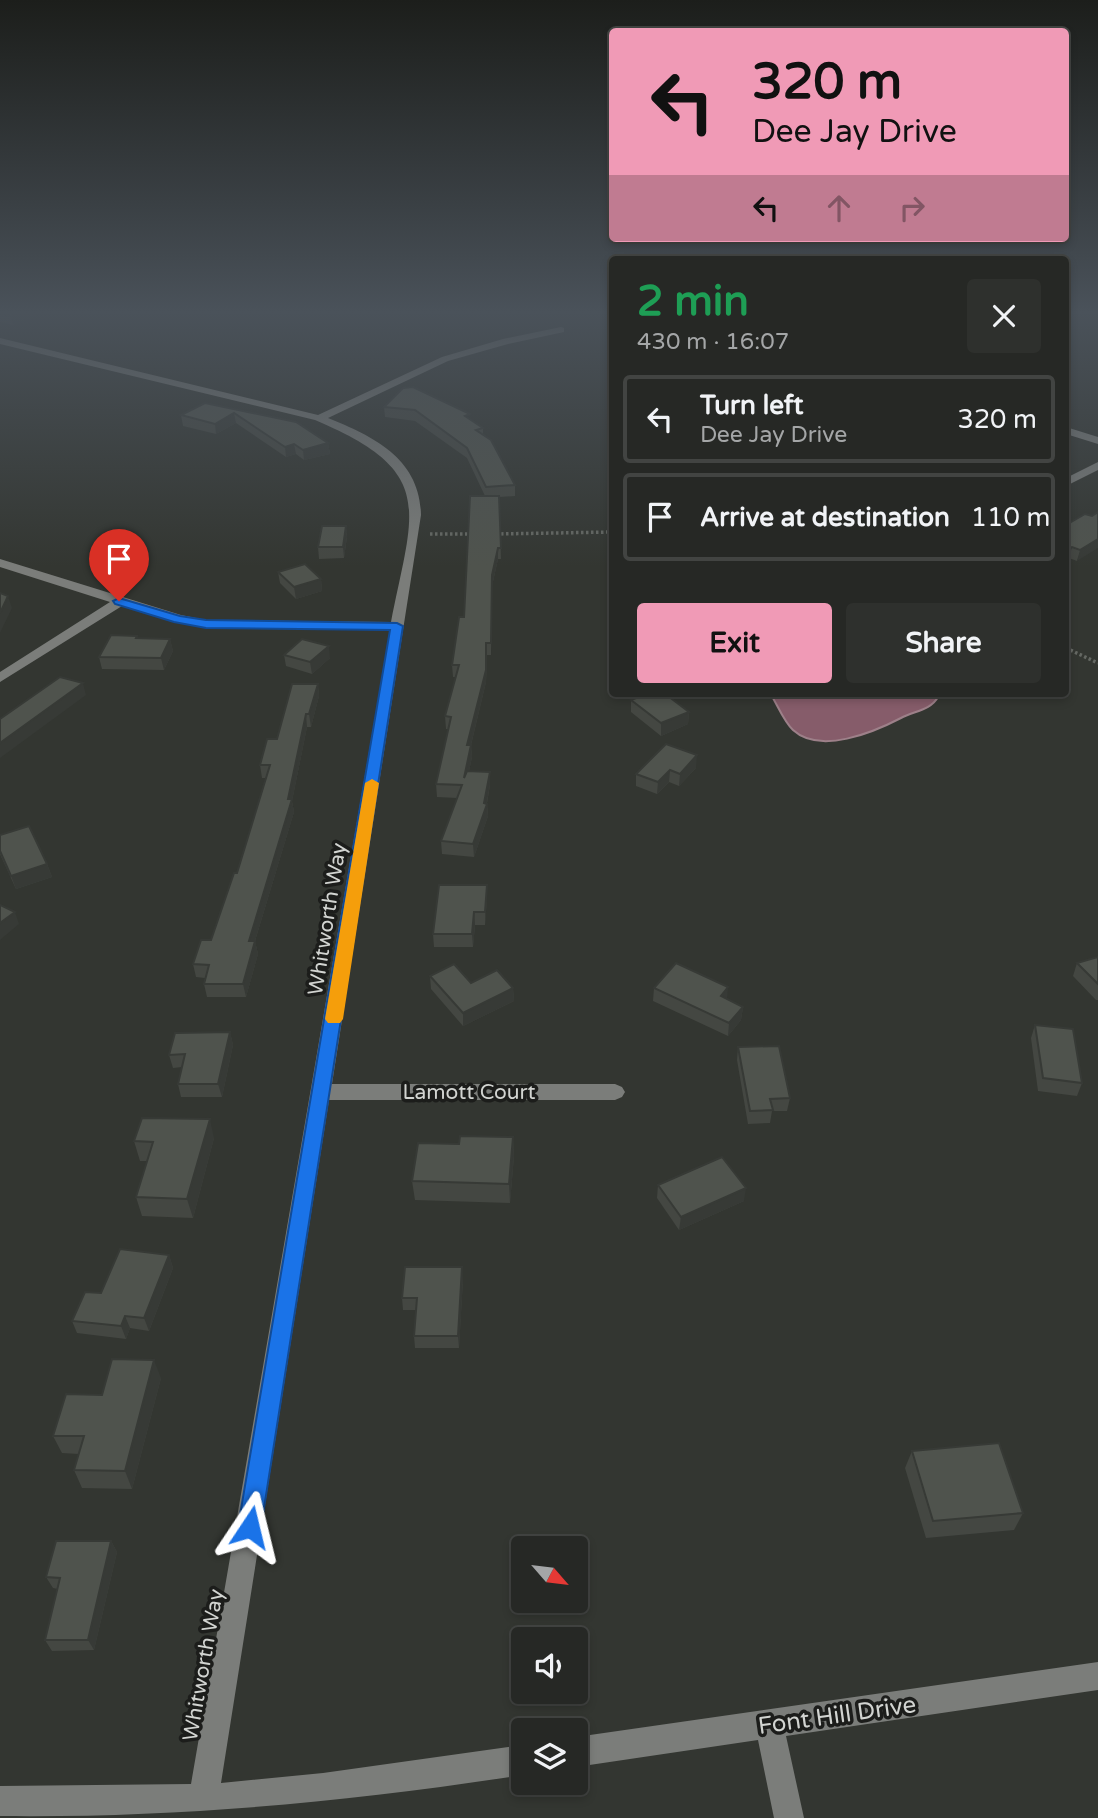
<!DOCTYPE html>
<html lang="en">
<head>
<meta charset="utf-8">
<style>
	body { margin:0; font-family:"Varela Round",sans-serif; background:#2e302d; color:#f1f3f6; height:100vh; display:flex; flex-direction:column; font-size:26px; white-space:nowrap }
	* { box-sizing:border-box; margin:0 }
	p { font-size:23px; color:#a4a6a7 }
	.icon { flex:none; width:38px; height:38px; fill:none; stroke:currentColor; stroke-width:2; stroke-linecap:round; stroke-linejoin:round }
	.map { position:relative; flex:1; overflow:hidden }
	.side { position:absolute; left:609px; top:256px; width:460px; height:441px; display:flex; flex-direction:column; background:#262825; border-radius:7px; box-shadow:0 4px 10px #0003,0 0 0 2px #424442 }
	.side>* { flex:none }
	.hud { position:absolute; left:609px; top:28px; width:460px; height:214px; border-radius:7px; box-shadow:0 4px 10px #0003,0 0 0 2px #424442; background:#f09ab6; color:#111; overflow:hidden }
	.needle { width:46px; rotate:118deg }
	.buttons { position:absolute; left:511px; top:1536px; display:grid; gap:14px }
	.buttons a { display:grid; place-items:center; width:77px; height:77px; border-radius:7px; background:#262825; box-shadow:0 4px 10px #0003,0 0 0 2px #424442; font-size:35px }
	.pin { position:absolute; display:grid; place-items:center; width:60px; height:60px; color:#fff; margin:-72px -30px; border-radius:50% 50% 50% 0; rotate:-45deg; box-shadow:0 0 7px #0007 }
	.pin .icon { rotate:45deg }
	.me { position:absolute; width:77px; margin:-38px; rotate:10deg; stroke-linejoin:round; filter:drop-shadow(0 0 5px #0008) }
	.turn { display:flex; align-items:center; gap:24px; height:147px; padding:0 28px; font-size:32px }
	.turn .icon { width:91px; height:91px; stroke-width:2.5 }
	.turn b { display:block; font-size:49px; line-height:60px }
	.lanes { display:flex; align-items:center; height:66px; padding:0 28px; background:#0003; justify-content:center; gap:35px; direction:ltr }
	.lanes .off { opacity:.35 }
	.round { display:grid; place-items:center; flex:none; width:74px; height:74px; border-radius:7px; background:#2e302d }
	.summary { display:flex; align-items:center; justify-content:space-between; height:119px; padding:0 28px }
	h1 { font-size:42px; font-weight:700; line-height:52px; color:#1e9e55 }
	.button { display:flex; gap:14px; margin-top:auto; padding:14px 28px }
	.button a { flex:1; height:80px; border-radius:7px; background:#f09ab6; color:#111; font-size:28px; font-weight:700; line-height:80px; text-align:center }
	.button a+a { background:#2e302d; color:#f1f3f6 }
	ul { padding:0; list-style:none }
	li { display:flex; align-items:center; gap:21px; height:88px; margin:0 14px 10px; padding:0 14px; border:4px solid #424442; border-radius:7px }
	li div { flex:1 }
	li b { display:block; font-size:26px }
	li em { font-style:normal }
	.map>svg:first-child { display:block }
	.water { fill:#865c6a; stroke:#9d8089; stroke-width:2 }
	.lines { fill:none; stroke-linecap:round; stroke-linejoin:round }
	.path { stroke:#656863; stroke-width:3.5; stroke-dasharray:2.5 2.5; stroke-linecap:butt }
	.minor { fill:#7b7d7a; fill-rule:evenodd }
	.wall { fill:#444742 }
	.shaded-wall { fill:#373a36 }
	.building { fill:#4f534d; stroke:#373a36; stroke-width:2 }
	.route { fill:#1a73e8; stroke:#114b97; stroke-width:2 }
	.slow { fill:#f59e0b }
	.labels { text-anchor:middle; stroke-width:7; stroke-linejoin:round; paint-order:stroke }
	.street-label { font-size:21px; fill:#d2d4d1; stroke:#1c1d1b }
	.near-street-label { font-size:24px; fill:#d2d4d1; stroke:#1c1d1b }
</style>
</head>
<body>
<div class="map">
<svg width="1098" height="1818" viewBox="0 0 1098 1818">
	<rect width="100%" height="100%" fill="#333631"/>
	<path class="water" d="M770,693H931L938,697C931,710 914,711 901,718C874,732 820,755 793,730C784,722 777,704 770,693Z"/>
	<g class="lines">
		<g class="path">
			<polyline points="430,534 474,534"/>
			<polyline points="496,534 612,532"/>
			<polyline points="1066,648 1098,663"/>
		</g>
		<g class="minor">
			<path d="M561,327L564,328V332L508,344L448,361L328,418C375,437 420,459 421,515L332,1084H615L622,1087L625,1092L622,1097L615,1100H329L221,1783L323,1773L523,1745V1775C347,1802 179,1818 0,1816V1786L191,1784L390,630L206,628L174,622L122,606L0,682V672L110,602L0,567V559L181,615L206,620L391,622C413,509 438,472 315,420L0,344V338L318,415L442,357L503,339Z"/>
			<polygon points="1066,427 1098,437 1098,444 1066,434"/>
			<polygon points="1098,462 1098,470 1066,486 1066,478"/>
			<polygon points="1098,1662 1098,1690 786,1736 804,1818 774,1818 758,1740 576,1767 576,1737"/>
		</g>
	</g>
	<g class="wall">
		<polygon points="0,313 40,313 13,325 0,322"/>
		<polygon points="403,388 470,420 483,428 483,434 515,485 515,496 499,497 501,559 498,559 492,586 491,655 487,655 486,682 471,745 472,757 469,771 490,772 490,785 487,803 488,816 474,857 442,854 441,841 457,798 437,797 436,784 449,729 446,729 445,716 456,677 453,677 452,665 464,617 485,496 467,458 415,421 385,417 384,407"/>
		<polygon points="205,403 328,443 330,454 304,460 296,454 286,457 236,423 216,434 183,426 181,415"/>
		<polygon points="1092,516 1077,561 1069,558 1066,560 1066,525"/>
		<polygon points="346,526 347,537 344,558 319,559 318,547"/>
		<polygon points="278,572 321,579 322,591 296,599 280,583"/>
		<polygon points="137,636 138,638 170,639 173,651 164,670 102,669 99,657"/>
		<polygon points="284,655 330,658 312,674 286,666"/>
		<polygon points="318,684 319,696 311,727 307,727 292,801 294,812 255,941 258,954 246,997 207,997 204,984 205,978 196,977 193,964 211,940 237,873 266,778 262,778 260,765 277,739"/>
		<polygon points="631,700 689,712 688,724 661,736 631,712"/>
		<polygon points="696,768 679,786 669,782 657,794 636,786 636,774"/>
		<polygon points="0,835 47,864 52,877 16,889 0,854"/>
		<polygon points="487,885 487,898 485,925 475,925 473,947 434,947 433,934"/>
		<polygon points="1098,957 1098,1000 1096,1000 1073,976 1077,963"/>
		<polygon points="430,976 471,983 513,988 514,1001 463,1026 431,989"/>
		<polygon points="654,988 727,999 743,1007 741,1020 728,1036 653,1001"/>
		<polygon points="1035,1025 1082,1083 1077,1096 1038,1091 1031,1038"/>
		<polygon points="230,1032 233,1045 222,1097 181,1097 178,1084 182,1067 173,1068 169,1055"/>
		<polygon points="738,1047 790,1098 787,1111 772,1111 770,1123 748,1124 737,1060"/>
		<polygon points="513,1137 514,1156 510,1203 415,1200 412,1181"/>
		<polygon points="214,1138 193,1218 142,1216 136,1197 147,1161 140,1161 134,1141"/>
		<polygon points="658,1185 744,1201 679,1230 657,1198"/>
		<polygon points="169,1255 173,1268 149,1331 130,1328 126,1339 77,1333 72,1321 101,1293"/>
		<polygon points="463,1279 459,1348 415,1348 414,1336 416,1310 403,1310 402,1298"/>
		<polygon points="161,1378 132,1489 82,1488 74,1470 79,1454 62,1453 53,1436"/>
		<polygon points="912,1451 1023,1513 1014,1530 926,1538 905,1468"/>
		<polygon points="111,1541 117,1552 94,1650 52,1651 45,1640 58,1589 53,1588 46,1577"/>
	</g>
	<g class="shaded-wall">
		<polygon points="19,313 40,313 13,325 11,316"/>
		<polygon points="234,413 236,423 216,434 215,424"/>
		<polygon points="328,443 330,454 304,460 303,450"/>
		<polygon points="294,444 296,454 286,457 285,447"/>
		<polygon points="346,526 347,537 344,558 343,547"/>
		<polygon points="1098,539 1098,548 1077,561 1080,550"/>
		<polygon points="1072,547 1069,558 1066,560 1066,550"/>
		<polygon points="498,548 498,559 492,586 491,655 492,575"/>
		<polygon points="321,579 322,591 296,599 294,587"/>
		<polygon points="8,596 12,608 0,633 0,613"/>
		<polygon points="170,639 173,651 164,670 161,658"/>
		<polygon points="486,643 486,682 468,757 467,745"/>
		<polygon points="329,646 330,658 312,674 310,662"/>
		<polygon points="83,683 86,695 0,758 0,743"/>
		<polygon points="318,684 319,696 311,727 309,714"/>
		<polygon points="689,712 688,724 661,736 661,723"/>
		<polygon points="306,714 307,727 292,801 294,812 251,954 249,941 288,799"/>
		<polygon points="471,745 472,757 465,790 464,778"/>
		<polygon points="697,755 696,768 679,786 680,774"/>
		<polygon points="670,770 669,782 657,794 658,782"/>
		<polygon points="490,772 490,785 486,807 487,804 488,816 474,857 473,844 484,803"/>
		<polygon points="47,864 52,877 16,889 11,876"/>
		<polygon points="487,885 487,898 485,925 485,912"/>
		<polygon points="15,912 19,924 0,940 0,923"/>
		<polygon points="474,912 475,925 473,947 472,934"/>
		<polygon points="255,941 258,954 246,997 243,984"/>
		<polygon points="728,987 727,1000 721,996"/>
		<polygon points="513,988 514,1001 463,1026 463,1013"/>
		<polygon points="743,1007 741,1020 728,1036 729,1023"/>
		<polygon points="230,1032 233,1045 222,1097 218,1084"/>
		<polygon points="210,1119 214,1138 193,1218 187,1199"/>
		<polygon points="513,1137 514,1156 510,1203 509,1184"/>
		<polygon points="746,1188 744,1201 679,1230 681,1217"/>
		<polygon points="169,1255 173,1268 149,1331 144,1318"/>
		<polygon points="462,1267 463,1279 459,1348 458,1336"/>
		<polygon points="125,1316 130,1328 126,1339 121,1326"/>
		<polygon points="154,1360 161,1378 132,1489 125,1471"/>
		<polygon points="111,1541 117,1552 94,1650 88,1640"/>
	</g>
	<g class="building">
		<polygon points="0,313 19,313 11,316 0,314"/>
		<polygon points="413,387 470,414 465,416 483,428 476,430 491,440 515,485 486,487 467,448 415,410 384,407 403,388"/>
		<polygon points="205,403 296,422 328,443 303,450 294,444 285,447 234,413 215,424 181,415"/>
		<polygon points="470,496 499,496 501,548 498,548 492,575 491,643 486,643 486,670 467,745 471,745 464,778 467,771 490,772 484,803 487,804 473,844 441,841 462,785 436,784 451,717 445,716 459,665 452,665 459,617 464,617"/>
		<polygon points="1098,512 1098,539 1080,550 1072,547 1066,550 1066,525 1085,514 1092,516"/>
		<polygon points="322,526 346,526 343,547 318,547"/>
		<polygon points="305,564 321,579 294,587 278,572"/>
		<polygon points="0,593 8,596 0,613"/>
		<polygon points="111,635 137,636 136,638 170,639 161,658 99,657"/>
		<polygon points="302,639 329,646 310,662 284,655"/>
		<polygon points="60,677 83,683 0,743 0,719"/>
		<polygon points="292,684 318,684 309,714 306,714 288,799 292,799 249,941 255,941 243,984 204,984 209,965 193,964 201,940 211,940 234,873 237,873 270,765 260,765 267,739 277,739"/>
		<polygon points="649,693 664,693 689,712 661,723 631,700"/>
		<polygon points="666,744 697,755 680,774 670,770 658,782 636,774"/>
		<polygon points="29,826 47,864 11,876 0,851 0,835"/>
		<polygon points="439,885 487,885 485,912 474,912 472,934 433,934"/>
		<polygon points="0,905 15,912 0,923"/>
		<polygon points="1098,957 1098,984 1077,963"/>
		<polygon points="676,963 728,987 721,996 743,1007 729,1023 654,988"/>
		<polygon points="454,964 471,983 497,970 513,988 463,1013 430,976"/>
		<polygon points="1035,1025 1073,1029 1082,1083 1043,1078"/>
		<polygon points="230,1032 218,1084 178,1084 185,1054 169,1055 175,1033"/>
		<polygon points="779,1046 790,1098 770,1099 773,1110 750,1111 738,1047"/>
		<polygon points="142,1118 210,1119 187,1199 136,1197 153,1142 134,1141"/>
		<polygon points="460,1136 513,1137 509,1184 412,1181 418,1143 459,1144"/>
		<polygon points="722,1157 746,1188 681,1217 658,1185"/>
		<polygon points="120,1249 169,1255 144,1318 125,1316 121,1326 72,1321 85,1292 101,1293"/>
		<polygon points="405,1267 462,1267 458,1336 414,1336 417,1298 402,1298"/>
		<polygon points="112,1359 154,1360 125,1471 74,1470 84,1436 53,1436 66,1394 102,1395"/>
		<polygon points="999,1443 1023,1513 933,1521 912,1451"/>
		<polygon points="56,1541 111,1541 88,1640 45,1640 60,1578 46,1577"/>
	</g>
	<linearGradient id="sky" x2="0" y2="1"><stop stop-color="#1c1e1b"/><stop offset="0.55" stop-color="#4a525a"/><stop offset="1" stop-color="#4a525a" stop-opacity="0"/></linearGradient>
	<rect width="1098" height="567" fill="url(#sky)"/>
	<polygon class="route" points="119,598 180,616 206,620 397,623 403,626 261,1527 258,1535 250,1539 241,1535 238,1527 390,630 206,628 174,622 115,604 113,601"/>
	<polygon class="slow" points="372,779 379,783 343,1019 340,1023 328,1023 325,1019 365,783"/>
	<g class="labels">
		<g class="street-label">
			<text transform="translate(327 919) rotate(-81)" y="7">Whitworth Way</text>
			<text x="469" y="1099">Lamott Court</text>
			<text transform="translate(203 1665) rotate(-80)" y="7">Whitworth Way</text>
		</g>
		<g class="near-street-label">
			<text transform="translate(837 1715) rotate(-8)" y="8">Font Hill Drive</text>
		</g>
	</g>
</svg>
<div class="buttons">
<a><svg class="needle" viewBox="-14 -14 28 28"><path d="M0-13l5 13h-10z" fill="#e53935"/><path d="M0 13l5-13h-10z" fill="#a4a6a7"/></svg></a>
<a><svg class="icon" aria-label="sound" viewBox="0 0 24 24"><path d="M4 9h4l5-4v14l-5-4H4zM17 9q2 3 0 6"/></svg></a>
<a><svg class="icon" aria-label="layers" viewBox="0 0 24 24"><path d="M12 4l9 5-9 5-9-5zM3 14l9 5 9-5"/></svg></a>
</div>
<div class="pin" style="left:119px;top:601px;background:#d93025"><svg class="icon" aria-label="arrive" viewBox="0 0 24 24"><path d="M6 21V4h12l-3 4 3 4H6"/></svg></div>
<svg class="me" style="left:250px;top:1527px" viewBox="-20 -20 40 40"><path d="M0-17L14 15 0 8-14 15z" fill="#1a73e8" stroke="#fff" stroke-width="4"/></svg>
<div class="hud">
<div class="turn"><svg class="icon" aria-label="left" viewBox="0 0 24 24"><path d="M17 20v-9H6M10 6l-5 5 5 5"/></svg><div><b>320 m</b>Dee Jay Drive</div></div>
<div class="lanes"><svg class="icon" aria-label="left" viewBox="0 0 24 24"><path d="M17 20v-9H6M10 6l-5 5 5 5"/></svg><svg class="icon off" aria-label="ahead" viewBox="0 0 24 24"><path d="M12 20V5M6 11l6-6 6 6"/></svg><svg class="icon off" aria-label="right" viewBox="0 0 24 24"><path d="M7 20v-9h11M14 6l5 5-5 5"/></svg></div>
</div>
<section class="side">
<div class="summary"><div><h1>2 min</h1><p>430 m · 16:07</p></div><a class="round"><svg class="icon" aria-label="close" viewBox="0 0 24 24"><path d="M6 6l12 12M18 6L6 18"/></svg></a></div>
<ul>
<li><svg class="icon" aria-label="left" viewBox="0 0 24 24"><path d="M17 20v-9H6M10 6l-5 5 5 5"/></svg><div><b>Turn left</b><p>Dee Jay Drive</p></div><em>320 m</em></li>
<li><svg class="icon" aria-label="arrive" viewBox="0 0 24 24"><path d="M6 21V4h12l-3 4 3 4H6"/></svg><div><b>Arrive at destination</b></div><em>110 m</em></li>
</ul>
<div class="button"><a>Exit</a><a>Share</a></div>
</section>
</div>
</body>
</html>
